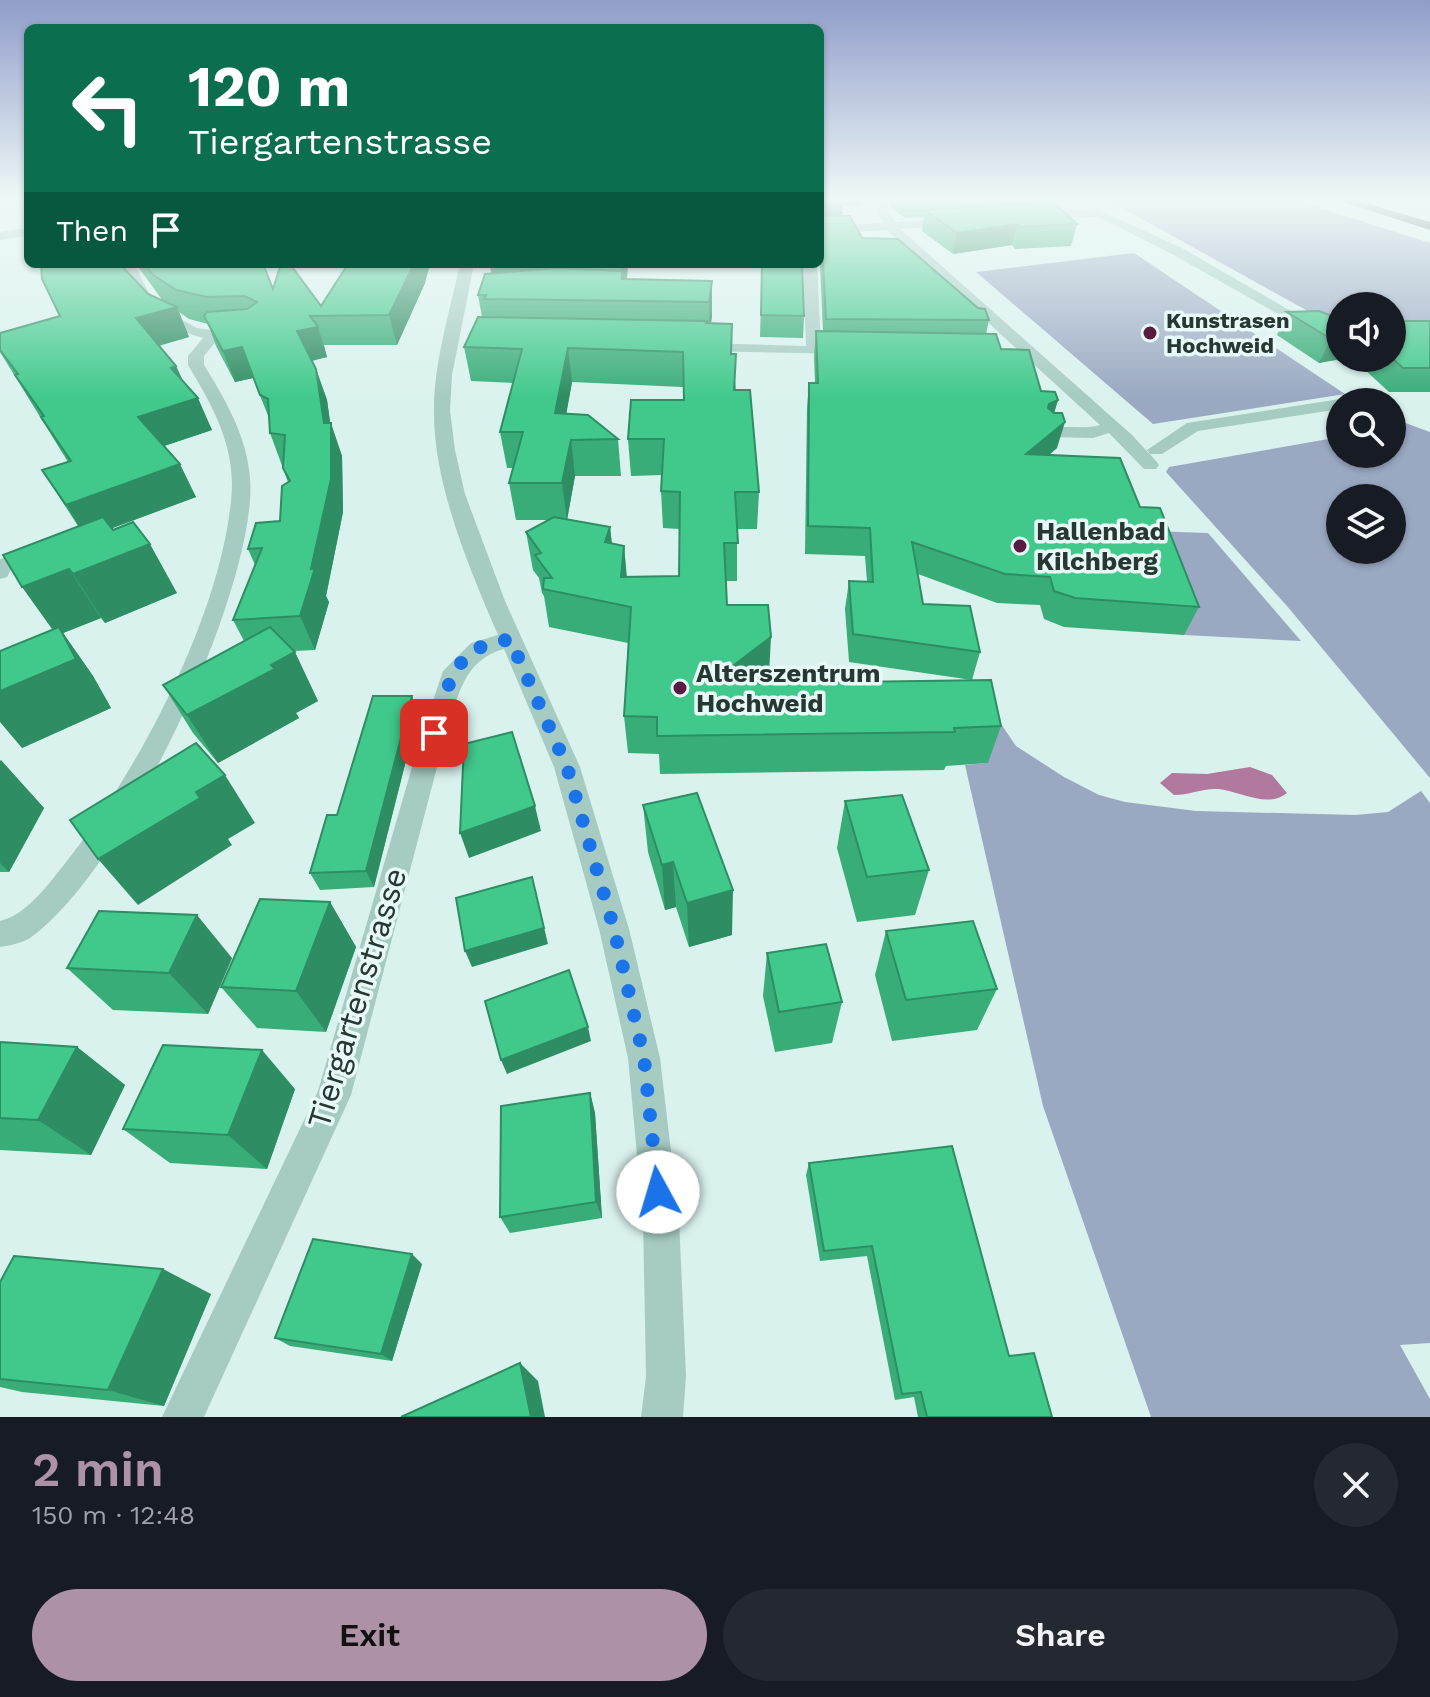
<!DOCTYPE html>
<html lang="en">
<head>
<meta charset="utf-8">
<style>
	body { margin:0; font-family:"Work Sans",sans-serif; background:#242831; color:#f1f3f6; height:100vh; display:flex; flex-direction:column; font-size:30px; white-space:nowrap }
	* { box-sizing:border-box; margin:0 }
	p { font-size:26px; color:#9ea1a6 }
	.icon { flex:none; width:44px; height:44px; fill:none; stroke:currentColor; stroke-width:2; stroke-linecap:round; stroke-linejoin:round }
	.map { position:relative; height:1417px; overflow:hidden }
	.panel { display:flex; flex-direction:column; background:#171b24; flex:1 }
	.panel>* { flex:none }
	.guide { position:absolute; left:24px; top:24px; width:800px; height:244px; border-radius:12px; box-shadow:0 2px 6px #0004; background:#0b6e4f; color:#fff; overflow:hidden }
	.tools { position:absolute; left:1326px; top:292px; display:grid; gap:16px }
	.tools a { display:grid; place-items:center; width:80px; height:80px; border-radius:50%; background:#171b24; box-shadow:0 2px 6px #0004; font-size:40px }
	.pin { position:absolute; display:grid; place-items:center; width:68px; height:68px; color:#fff; margin:-34px; border-radius:16px; box-shadow:0 4px 12px #0006 }
	.me { position:absolute; width:88px; margin:-44px; rotate:354deg; stroke-linejoin:round; filter:drop-shadow(0 0 6px #0008) }
	.turn { display:flex; align-items:center; gap:28px; height:168px; padding:0 32px; font-size:36px }
	.turn .icon { width:104px; height:104px; stroke-width:2.5 }
	.turn b { display:block; font-size:56px; line-height:68px }
	.then { display:flex; align-items:center; height:76px; padding:0 32px; background:#0003; gap:16px; font-size:30px }
	.round { display:grid; place-items:center; flex:none; width:84px; height:84px; border-radius:42px; background:#242831 }
	.head { display:flex; align-items:center; justify-content:space-between; height:136px; padding:0 32px }
	h1 { font-size:48px; font-weight:600; line-height:60px; color:#ad92a5 }
	.primary-button { display:flex; gap:16px; margin-top:auto; padding:16px 32px }
	.primary-button a { flex:1; height:92px; border-radius:48px; background:#ad92a5; color:#111; font-size:32px; font-weight:600; line-height:92px; text-align:center }
	.primary-button a+a { background:#242831; color:#f1f3f6 }
	.map>svg:first-child { display:block }
	.green { fill:#9aa8c2; fill-rule:evenodd }
	.water { fill:#b0799d }
	.lines { fill:none; stroke-linecap:round; stroke-linejoin:round }
	.minor { fill:#a6cbc2; fill-rule:evenodd }
	.highway { fill:#3e584e; fill-rule:evenodd }
	.wall { fill:#38ad78; fill-rule:evenodd }
	.shaded-wall { fill:#2e8d62 }
	.building { fill:#41c98c; stroke:#2e8d62; stroke-width:2 }
	.route { stroke:#1a73e8; stroke-width:14; stroke-dasharray:0 25.2 }
	.poi-dot { fill:#591b42; stroke:#e7faf7; stroke-width:3 }
	.labels { text-anchor:middle; stroke-width:7; stroke-linejoin:round; paint-order:stroke }
	.far-poi-label { font-size:22px; font-weight:bold; fill:#273731; stroke:#e7faf7; text-anchor:start }
	.poi-label { font-size:26px; font-weight:bold; fill:#273731; stroke:#e7faf7; text-anchor:start }
	.near-street-label { font-size:32px; fill:#273731; stroke:#e7faf7 }
</style>
</head>
<body>
<div class="map">
<svg width="1430" height="1417" viewBox="0 0 1430 1417">
	<rect width="100%" height="100%" fill="#daf2ee"/>
	<g class="green">
		<polygon points="1108,200 1295,200 1430,243 1430,341 1392,339 1392,306 1340,306 1340,329"/>
		<polygon points="1134,253 1345,394 1153,424 976,272"/>
		<path d="M1400,421L1430,432V778L1287,606L1166,472L1169,467L1340,437V454H1392V423ZM1392,498V550H1340V498Z"/>
		<polygon points="1150,531 1208,533 1301,641 1184,635 1149,536"/>
		<polygon points="999,721 1016,746 1064,777 1099,795 1125,802 1196,811 1355,815 1388,812 1421,791 1430,803 1430,1343 1400,1345 1430,1399 1430,1417 1151,1417 1043,1106 965,765 987,763"/>
	</g>
	<path class="water" d="M1250,767L1272,775L1287,793C1267,809 1240,791 1218,789C1203,788 1189,795 1174,795L1160,783L1172,773L1207,774Z"/>
	<g class="lines">
		<g class="minor">
			<path d="M872,200H884L895,222L957,219V225L953,226L900,229L1132,435L1156,461L1159,465L1156,469H1144L1109,433L1093,438L1046,437L1043,433C1057,422 1082,431 1100,425L887,230L820,234V226L883,223Z"/>
			<polygon points="1097,209 1182,248 1322,329 1315,333 1310,332 1172,254 1107,221 1096,217 1034,220 1028,216 1034,212"/>
			<polygon points="28,228 28,236 0,240 0,232"/>
			<path d="M120,264H134L148,291L169,313L197,328L224,332L231,336L229,339L217,340L204,356V365C230,407 254,449 250,500C242,615 126,865 34,935C25,943 11,945 0,947V921C26,915 47,886 63,866C137,773 219,620 231,501C237,449 214,408 188,365V356L203,338C161,327 138,302 120,264Z"/>
			<path d="M460,264H474L452,375L450,411L455,450L465,494L505,601L580,767L629,929L660,1058L679,1219L686,1376L683,1417H641L646,1376L643,1219L628,1058L599,929L554,767L504,649C463,660 458,697 446,733L351,1095L204,1417H162L318,1091L422,733L443,671L471,643L498,635C469,568 433,483 434,410C434,361 450,311 460,264Z"/>
			<polygon points="803,264 817,264 821,346 849,348 849,354 696,351 693,348 701,343 806,346"/>
			<polygon points="1365,395 1371,397 1372,402 1340,402 1340,409 1198,431 1162,454 1150,454 1147,450 1187,423 1340,399 1346,401"/>
			<polygon points="4,558 14,564 7,577 0,579 0,559"/>
		</g>
		<polygon class="highway" points="1337,200 1355,200 1430,222 1430,230"/>
	</g>
	<g class="wall">
		<polygon points="820,200 861,200 860,205 843,205 842,216 862,238 989,320 986,334 1041,391 1058,400 1054,413 1057,448 1049,455 1140,507 1199,607 1184,635 1064,627 1044,619 1040,605 997,603 918,574 923,604 980,652 972,680 849,662 845,609 849,581 867,581 865,556 805,554 807,409 809,383 815,383 814,356 816,331 823,331 820,264"/>
		<polygon points="887,200 1052,200 1051,202 1077,224 1071,246 1015,249 1012,245 953,254 922,231 924,217 905,218 891,208"/>
		<polygon points="136,264 263,264 273,289 321,306 425,283 397,345 324,345 327,357 312,360 316,369 327,400 330,423 342,456 343,512 326,596 329,602 315,650 294,651 318,701 296,713 299,718 218,763 193,733 163,685 244,641 233,620 255,565 248,549 280,521 288,482 270,433 269,418 253,378 235,382 216,346 208,324 189,319 179,312 189,337 159,346 176,366 183,381 212,430 164,446 196,497 112,528 177,593 105,623 101,618 63,633 93,676 111,708 22,748 78,526 42,470 68,462 0,352 0,333 148,294 163,301"/>
		<path d="M491,264H628L627,279L712,281L711,323L732,324V354L736,390L759,492L757,529H737V581H725L727,605L769,675L758,683L1001,726L988,763L946,766L944,770L660,774L659,754L628,753L624,716L628,643L549,627L544,596L542,593L539,578L533,570L526,532L550,520H516L509,483L513,468H507L500,432L513,383L471,381L464,347L482,317L478,295L492,274ZM572,382L683,387L684,400L628,439L631,476L662,475L661,491L663,528L679,529V576L627,577L624,546L612,544L610,527L567,520L575,476H621L618,439L566,414Z"/>
		<polygon points="762,264 804,316 803,338 760,337"/>
		<polygon points="1287,312 1332,316 1340,358 1319,363 1277,335"/>
		<polygon points="1430,321 1430,392 1389,392 1352,358 1392,358"/>
		<polygon points="418,713 374,887 320,890 310,873 337,815"/>
		<polygon points="0,760 44,808 9,872 0,872"/>
		<polygon points="845,801 929,870 915,915 857,922 837,848"/>
		<polygon points="643,805 732,935 689,947 676,907 665,910 648,852"/>
		<polygon points="330,902 356,947 326,1032 257,1028 221,987"/>
		<polygon points="886,931 997,989 977,1030 892,1041 875,975"/>
		<polygon points="767,953 842,1002 832,1043 775,1052 763,996"/>
		<polygon points="232,958 208,1014 113,1010 67,968"/>
		<polygon points="0,1042 77,1047 125,1085 91,1155 0,1150"/>
		<polygon points="295,1089 267,1169 170,1163 123,1129"/>
		<polygon points="590,1093 595,1113 602,1218 510,1233 500,1217"/>
		<polygon points="809,1163 1009,1356 1052,1417 918,1417 914,1397 895,1400 867,1256 820,1261 806,1175"/>
		<polygon points="422,1264 392,1361 290,1346 275,1338"/>
		<polygon points="0,1282 211,1294 164,1406 22,1392 0,1387"/>
	</g>
	<g class="shaded-wall">
		<polygon points="1038,200 1052,200 1050,207 1036,208"/>
		<polygon points="843,202 841,222 820,224 820,204"/>
		<polygon points="1017,224 1012,245 953,254 957,233"/>
		<polygon points="414,264 430,264 425,283 397,345 389,315"/>
		<polygon points="520,264 558,264 561,290 495,296 490,266"/>
		<polygon points="621,264 628,264 626,290 622,279"/>
		<polygon points="712,281 712,317 709,339 709,302"/>
		<polygon points="177,307 189,337 149,348 136,318"/>
		<polygon points="318,327 327,357 308,362 297,331"/>
		<polygon points="1340,338 1340,358 1348,358 1319,363 1331,339"/>
		<polygon points="242,347 253,378 235,382 223,351"/>
		<polygon points="568,348 572,382 560,449 555,413"/>
		<polygon points="176,366 190,397 171,368"/>
		<polygon points="316,369 327,400 331,428 331,423 342,456 343,512 326,596 329,602 315,650 300,616 311,569 324,423"/>
		<polygon points="198,398 212,430 155,449 138,417"/>
		<polygon points="1058,400 1050,426 1042,430 1049,404"/>
		<polygon points="1065,422 1057,448 1018,481 1026,454"/>
		<polygon points="571,440 575,476 567,520 562,483"/>
		<polygon points="180,464 196,497 86,538 66,505"/>
		<polygon points="610,527 614,565 605,542"/>
		<polygon points="150,544 177,593 105,623 73,574"/>
		<polygon points="624,546 627,584 621,577"/>
		<polygon points="69,569 101,618 63,633 93,676 111,708 22,748 0,722 0,691 57,636 22,587"/>
		<polygon points="771,637 769,675 709,721 709,684"/>
		<polygon points="295,652 318,701 296,713 299,718 218,763 187,715 271,665"/>
		<polygon points="412,696 418,713 374,887 366,871"/>
		<polygon points="1,760 44,808 9,872 0,863 0,762"/>
		<polygon points="225,775 255,823 228,839 232,845 138,905 98,859 196,792"/>
		<polygon points="535,806 541,831 469,858 460,833"/>
		<polygon points="673,862 676,907 665,910 662,865"/>
		<polygon points="532,877 548,944 472,967 465,951"/>
		<polygon points="733,890 732,935 689,947 687,903"/>
		<polygon points="330,902 356,947 326,1032 296,991"/>
		<polygon points="197,915 232,958 208,1014 169,973"/>
		<polygon points="588,1027 591,1041 507,1074 501,1060"/>
		<polygon points="77,1047 125,1085 91,1155 38,1120"/>
		<polygon points="262,1050 295,1089 267,1169 228,1135"/>
		<polygon points="590,1093 595,1113 602,1218 596,1202"/>
		<polygon points="412,1254 422,1264 392,1361 381,1354"/>
		<polygon points="163,1269 211,1294 164,1406 108,1390"/>
		<polygon points="520,1363 538,1381 545,1417 531,1417"/>
	</g>
	<g class="building">
		<polygon points="820,200 842,200 843,202 820,204"/>
		<polygon points="1053,202 1077,224 1020,227 1017,224 957,233 925,210"/>
		<polygon points="820,216 850,216 862,238 898,239 978,308 985,309 989,320 826,319 822,243 820,242"/>
		<polygon points="41,264 120,264 148,294 177,307 136,318 176,366 171,368 198,398 138,417 180,464 66,505 42,470 71,461 41,417 44,416 15,375 18,374 0,350 0,333 60,316 42,279"/>
		<polygon points="145,264 263,264 273,289 281,264 290,264 321,306 348,264 414,264 389,315 310,316 318,327 297,331 316,369 324,423 331,423 331,479 311,569 315,568 300,616 233,620 262,548 248,549 256,523 280,521 282,486 290,481 283,468 285,435 270,433 268,399 260,395 242,347 223,351 204,316 207,312 247,309 257,302 245,296 207,297 176,290 152,274"/>
		<polygon points="491,264 520,264 490,266"/>
		<polygon points="762,264 802,264 804,316 761,315"/>
		<polygon points="557,268 622,271 622,279 712,281 709,302 484,299 486,295 478,295 485,274"/>
		<polygon points="1319,311 1332,316 1340,311 1340,338 1331,339 1287,312"/>
		<polygon points="478,317 707,321 706,323 732,324 731,354 736,354 734,390 750,390 759,492 735,492 738,543 724,543 727,605 768,605 771,637 709,684 991,680 1001,726 954,728 955,732 657,736 657,717 624,716 631,607 543,589 544,578 552,578 535,555 541,553 526,532 554,517 610,527 605,542 624,546 621,577 679,576 680,492 661,491 664,439 628,439 631,400 684,400 683,352 568,348 555,413 588,415 618,439 571,440 562,483 509,483 523,432 500,432 522,349 464,347"/>
		<polygon points="1392,321 1430,321 1430,368 1403,368 1392,358"/>
		<polygon points="816,331 996,334 1001,349 1029,350 1041,391 1055,392 1058,400 1049,404 1048,408 1054,413 1062,413 1065,422 1026,454 1120,458 1140,507 1160,508 1199,607 1075,598 1054,591 1050,577 1005,574 912,542 923,604 970,606 980,652 853,634 849,581 873,582 870,528 808,526 809,383 818,383"/>
		<polygon points="103,517 113,530 133,522 150,544 73,574 69,569 22,587 3,555"/>
		<polygon points="59,627 76,659 0,691 0,651"/>
		<polygon points="270,627 295,652 271,665 275,669 187,715 163,685"/>
		<polygon points="373,696 412,696 366,871 310,873 327,815 337,815"/>
		<polygon points="512,732 535,806 460,833 464,744"/>
		<polygon points="196,743 225,775 196,792 200,798 98,859 70,820"/>
		<polygon points="697,793 733,890 687,903 673,862 662,865 643,805"/>
		<polygon points="902,795 929,870 867,877 845,801"/>
		<polygon points="532,877 544,928 465,951 456,898"/>
		<polygon points="260,899 330,902 296,991 221,987"/>
		<polygon points="99,911 197,915 169,973 67,968"/>
		<polygon points="973,921 997,989 906,1000 886,931"/>
		<polygon points="826,944 842,1002 779,1012 767,953"/>
		<polygon points="569,970 588,1027 501,1060 485,1001"/>
		<polygon points="0,1042 77,1047 38,1120 0,1118"/>
		<polygon points="163,1045 262,1050 228,1135 123,1129"/>
		<polygon points="590,1093 596,1202 500,1217 501,1106"/>
		<polygon points="952,1146 1009,1356 1034,1353 1052,1417 927,1417 921,1392 902,1394 872,1246 824,1251 809,1163"/>
		<polygon points="313,1239 412,1254 381,1354 275,1338"/>
		<polygon points="14,1256 163,1269 108,1390 0,1379 0,1282"/>
		<polygon points="520,1363 531,1417 401,1417"/>
	</g>
	<linearGradient id="sky" x2="0" y2="1"><stop stop-color="#919cca"/><stop offset="0.5" stop-color="#eef9f7"/><stop offset="1" stop-color="#eef9f7" stop-opacity="0"/></linearGradient>
	<rect width="1430" height="398" fill="url(#sky)"/>
	<g class="lines">
		<path class="route" d="M434,733C443,704 449,663 479,648C488,643 500,642 510,639L567,767L614,929L644,1058L658,1192"/>
	</g>
	<g class="poi-dot">
		<circle cx="1150" cy="333" r="8"/>
		<circle cx="1020" cy="546" r="8"/>
		<circle cx="680" cy="688" r="8"/>
	</g>
	<g class="labels">
		<g class="far-poi-label">
			<text x="1166" y="328">Kunstrasen<tspan x="1166" dy="25">Hochweid</tspan></text>
		</g>
		<g class="poi-label">
			<text x="1036" y="540">Hallenbad<tspan x="1036" dy="30">Kilchberg</tspan></text>
			<text x="696" y="682">Alterszentrum<tspan x="696" dy="30">Hochweid</tspan></text>
		</g>
		<g class="near-street-label">
			<text transform="translate(357 998) rotate(-73)" y="11">Tiergartenstrasse</text>
		</g>
	</g>
</svg>
<div class="tools">
<a><svg class="icon" aria-label="sound" viewBox="0 0 24 24"><path d="M4 9h4l5-4v14l-5-4H4zM17 9q2 3 0 6"/></svg></a>
<a><svg class="icon" aria-label="search" viewBox="0 0 24 24"><circle cx="10" cy="10" r="6"/><path d="M15 15l6 6"/></svg></a>
<a><svg class="icon" aria-label="layers" viewBox="0 0 24 24"><path d="M12 4l9 5-9 5-9-5zM3 14l9 5 9-5"/></svg></a>
</div>
<div class="pin" style="left:434px;top:733px;background:#d93025"><svg class="icon" aria-label="arrive" viewBox="0 0 24 24"><path d="M6 21V4h12l-3 4 3 4H6"/></svg></div>
<svg class="me" style="left:658px;top:1192px" viewBox="-20 -20 40 40"><circle r="19" fill="#fff"/><path d="M0-13L10 11 0 6-10 11z" fill="#1a73e8"/></svg>
<div class="guide">
<div class="turn"><svg class="icon" aria-label="left" viewBox="0 0 24 24"><path d="M17 20v-9H6M10 6l-5 5 5 5"/></svg><div><b>120 m</b>Tiergartenstrasse</div></div>
<div class="then">Then<svg class="icon" aria-label="arrive" viewBox="0 0 24 24"><path d="M6 21V4h12l-3 4 3 4H6"/></svg></div>
</div>
</div>
<section class="panel">
<div class="head"><div><h1>2 min</h1><p>150 m · 12:48</p></div><a class="round"><svg class="icon" aria-label="close" viewBox="0 0 24 24"><path d="M6 6l12 12M18 6L6 18"/></svg></a></div>
<div class="primary-button"><a>Exit</a><a>Share</a></div>
</section>
</body>
</html>
